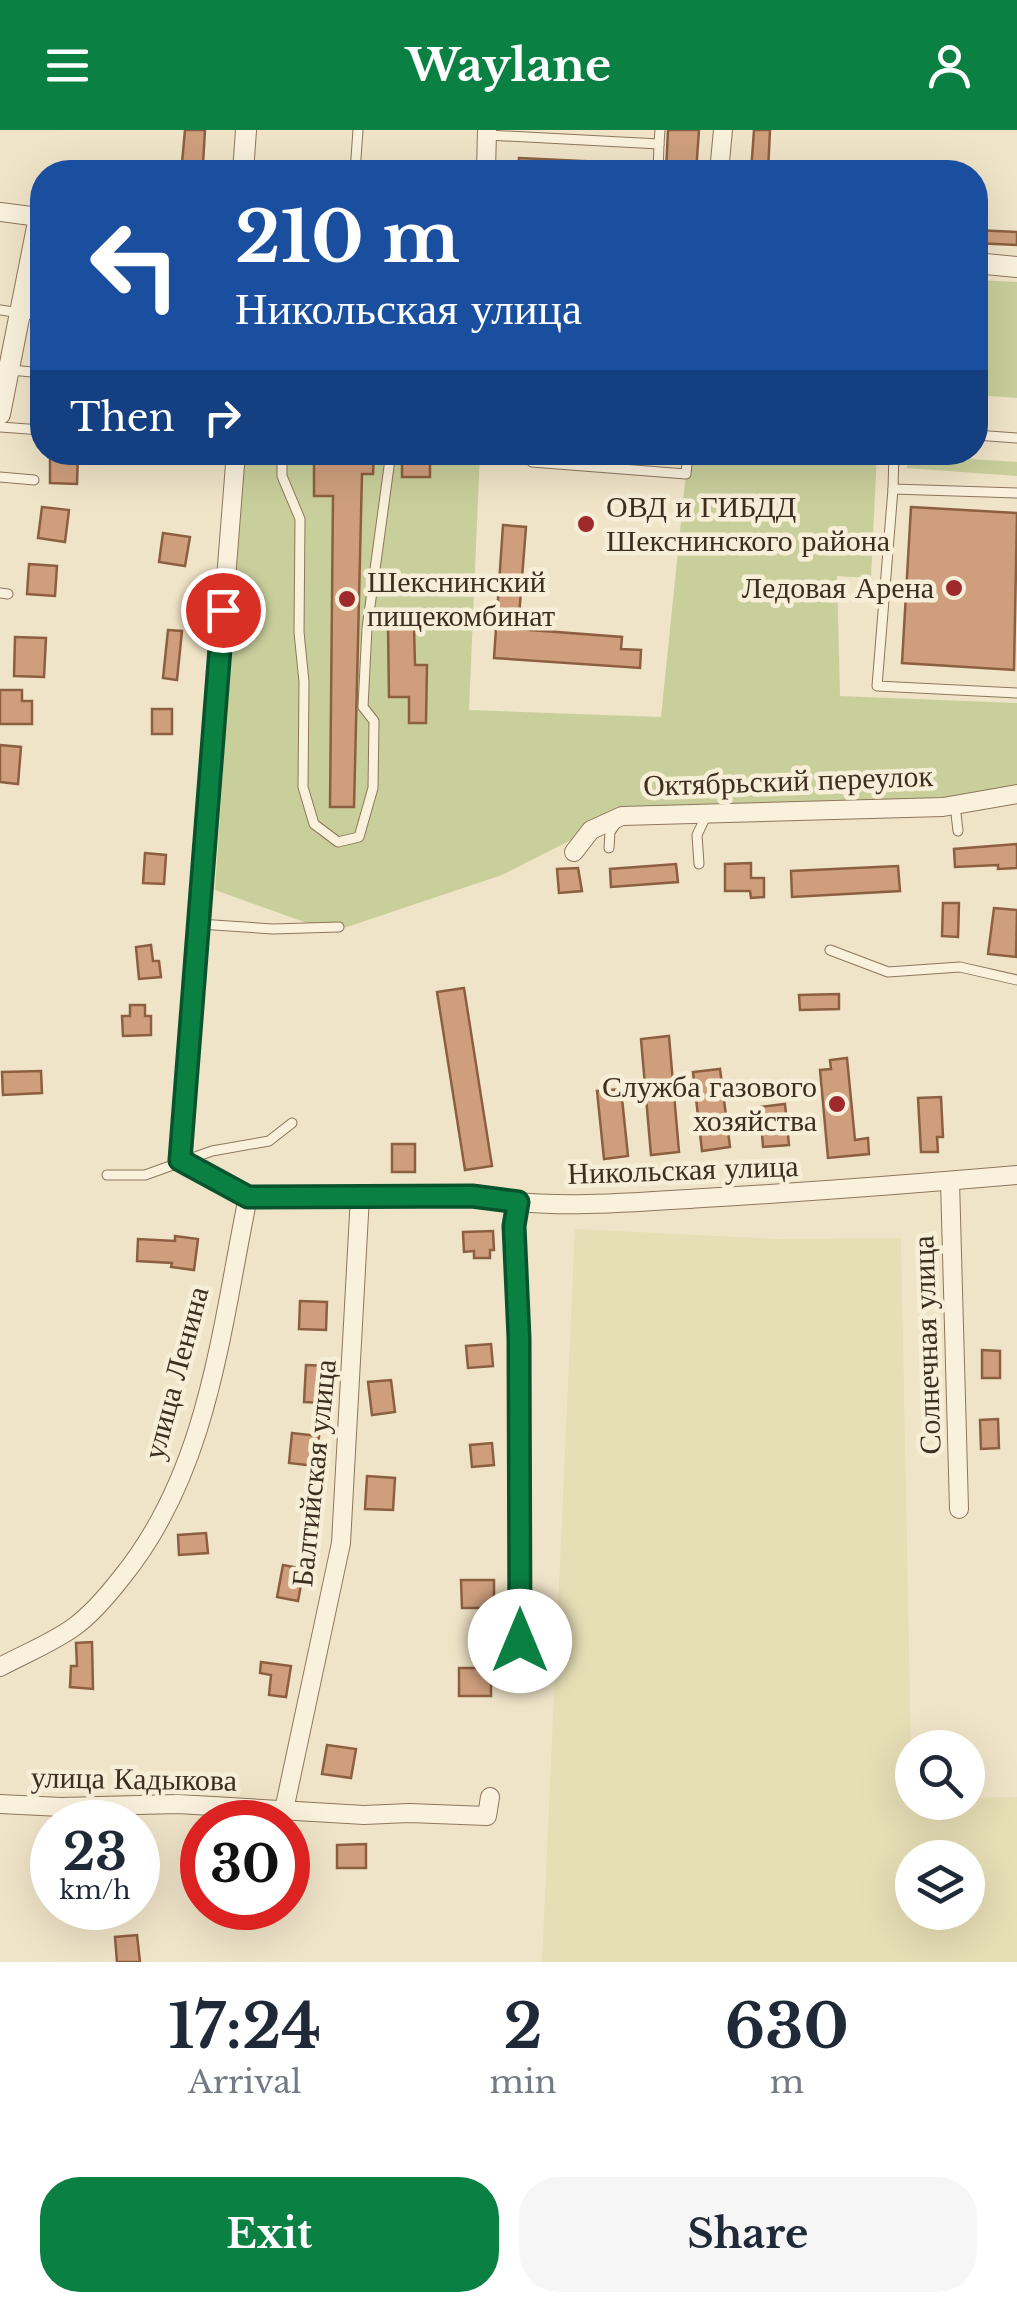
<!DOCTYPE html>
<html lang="en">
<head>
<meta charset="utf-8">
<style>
	body { margin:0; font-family:"Libre Baskerville",serif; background:#f6f6f7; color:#1f2937; height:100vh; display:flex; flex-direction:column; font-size:38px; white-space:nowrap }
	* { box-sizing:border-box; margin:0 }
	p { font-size:32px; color:#747a83 }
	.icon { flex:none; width:55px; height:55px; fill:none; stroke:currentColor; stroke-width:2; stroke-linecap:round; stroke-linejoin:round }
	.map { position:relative; height:1832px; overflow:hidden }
	.side { display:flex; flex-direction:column; background:#fff; flex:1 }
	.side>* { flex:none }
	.top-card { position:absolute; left:30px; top:30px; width:958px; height:305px; border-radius:40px; box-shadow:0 10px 40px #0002; background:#1a4fa0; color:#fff; overflow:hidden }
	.fabs { position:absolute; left:895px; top:1600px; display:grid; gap:20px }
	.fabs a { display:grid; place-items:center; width:90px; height:90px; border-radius:50%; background:#fff; box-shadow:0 10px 40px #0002; font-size:50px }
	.speed { position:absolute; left:30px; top:1670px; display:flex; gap:20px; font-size:50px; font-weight:700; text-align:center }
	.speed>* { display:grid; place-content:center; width:130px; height:130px; border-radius:50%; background:#fff; box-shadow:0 10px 40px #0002; line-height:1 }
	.speed small { font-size:25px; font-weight:400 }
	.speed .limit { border:15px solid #d22; background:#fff; color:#111 }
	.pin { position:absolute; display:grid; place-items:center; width:85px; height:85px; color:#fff; margin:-42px; border:5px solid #fff; border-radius:50%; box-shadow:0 2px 10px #0007 }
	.me { position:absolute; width:110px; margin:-55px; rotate:0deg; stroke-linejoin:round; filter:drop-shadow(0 0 8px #0008) }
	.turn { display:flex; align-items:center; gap:35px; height:210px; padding:0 40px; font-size:45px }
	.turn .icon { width:130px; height:130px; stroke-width:2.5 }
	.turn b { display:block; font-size:70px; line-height:85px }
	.then { display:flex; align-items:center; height:95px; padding:0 40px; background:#0003; gap:20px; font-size:38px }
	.eta { display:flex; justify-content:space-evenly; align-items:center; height:170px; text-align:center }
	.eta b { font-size:60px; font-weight:700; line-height:70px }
	.action { display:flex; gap:20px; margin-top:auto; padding:20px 40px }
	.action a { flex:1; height:115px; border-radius:40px; background:#0b8043; color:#fff; font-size:40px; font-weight:700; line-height:115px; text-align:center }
	.action a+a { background:#f6f6f7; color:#1f2937 }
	header { display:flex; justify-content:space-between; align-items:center; height:130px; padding:0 40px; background:#0b8043; color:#fff; font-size:45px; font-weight:700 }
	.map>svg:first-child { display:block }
	.farmland { fill:#e6deb5; fill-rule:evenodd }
	.green { fill:#c9cf9b }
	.building { fill:#cf9f7d; stroke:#8d5f41; stroke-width:2.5 }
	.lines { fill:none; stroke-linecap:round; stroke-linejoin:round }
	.service-casing { stroke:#8d765c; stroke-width:11 }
	.minor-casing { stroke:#8d765c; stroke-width:20 }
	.tertiary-casing { stroke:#8d765c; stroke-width:22 }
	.service { stroke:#faf1dc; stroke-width:9 }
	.minor { stroke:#faf1dc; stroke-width:18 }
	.tertiary { stroke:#faf1dc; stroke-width:20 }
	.route-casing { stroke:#07532c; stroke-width:25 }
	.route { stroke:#0b8043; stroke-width:18 }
	.poi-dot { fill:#9e2a2b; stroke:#f7eed8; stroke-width:4 }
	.labels { text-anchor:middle; stroke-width:9; stroke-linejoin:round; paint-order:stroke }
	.poi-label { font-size:30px; fill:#3d2e20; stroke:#f7eed8; text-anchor:start }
	.street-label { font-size:30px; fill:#3d2e20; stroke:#f7eed8 }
</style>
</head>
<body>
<header><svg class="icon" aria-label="menu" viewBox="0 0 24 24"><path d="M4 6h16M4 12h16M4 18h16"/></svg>Waylane<svg class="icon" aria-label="person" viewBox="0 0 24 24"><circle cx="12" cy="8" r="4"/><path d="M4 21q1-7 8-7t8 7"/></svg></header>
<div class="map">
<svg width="1017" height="1832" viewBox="0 0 1017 1832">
	<rect width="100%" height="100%" fill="#f0e4c8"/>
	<path class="farmland" d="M575,1099L778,1109L901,1108L912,1672H968V1668L1017,1667V1832H542ZM912,1728H968V1782H912Z"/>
	<g class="green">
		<polygon points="975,150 1017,152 1017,268 975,265"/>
		<polygon points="244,323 480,323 469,580 661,587 688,323 877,323 871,448 837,446 840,566 1017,573 1017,661 921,672 701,681 591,700 502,745 332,802 215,760"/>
		<polygon points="908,325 1017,332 1017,346 907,338"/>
	</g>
	<g class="building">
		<polygon points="185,0 205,0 203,34 182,33"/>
		<polygon points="668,0 699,0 696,42 666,42"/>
		<polygon points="754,0 770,0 768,42 751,42"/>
		<polygon points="519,28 623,33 623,42 518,42"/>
		<polygon points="975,100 1017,102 1017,115 975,113"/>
		<polygon points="314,322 374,322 373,344 362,344 354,677 330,677 333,366 314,366"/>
		<rect x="402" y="322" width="28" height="25"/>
		<polygon points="50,323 78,324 77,354 50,353"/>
		<polygon points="42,377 69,380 65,412 38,408"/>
		<polygon points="911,377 1017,383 1014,540 902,533"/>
		<polygon points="503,395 526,397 518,499 622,507 621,519 641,520 640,538 494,528"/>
		<polygon points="163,403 190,407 185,436 159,432"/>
		<polygon points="29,434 57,436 55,466 27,464"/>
		<polygon points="388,498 414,498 415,535 427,535 426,593 409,593 409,567 389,567"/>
		<polygon points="168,500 182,501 177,550 163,548"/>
		<polygon points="15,507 46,508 44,547 14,546"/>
		<polygon points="0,560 22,560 22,571 32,571 32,594 0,594"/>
		<rect x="152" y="579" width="20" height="25"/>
		<polygon points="0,615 21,617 18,654 0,652"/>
		<polygon points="1017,714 1017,738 998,739 998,735 955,737 954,719"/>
		<polygon points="145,723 166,725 164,754 143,753"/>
		<polygon points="751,733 751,748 764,748 764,767 751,768 750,761 725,761 725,734"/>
		<polygon points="676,734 678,752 611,757 610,739"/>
		<polygon points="898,736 900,761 792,767 791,741"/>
		<polygon points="578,738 582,761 559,763 557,739"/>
		<polygon points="943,773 959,773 958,807 942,806"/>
		<polygon points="994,778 1017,780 1016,827 988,824"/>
		<polygon points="151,815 153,831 159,831 161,847 139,849 136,817"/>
		<polygon points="464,858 492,1036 465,1040 437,862"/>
		<polygon points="839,864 839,879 800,880 799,865"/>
		<polygon points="130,875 145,875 145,886 151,886 151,905 123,906 122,886 130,886"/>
		<polygon points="669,906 679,1022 651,1025 641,909"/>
		<polygon points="847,928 855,1010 868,1008 869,1024 828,1028 820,940 831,939 830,930"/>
		<polygon points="720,939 730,1017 702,1021 693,942"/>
		<polygon points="41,941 42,963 3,965 2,942"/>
		<polygon points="621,959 628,1026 604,1029 597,961"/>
		<polygon points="941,967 943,1007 937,1007 938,1022 921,1022 918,968"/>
		<polygon points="785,974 789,1015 763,1017 760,977"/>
		<rect x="392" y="1014" width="23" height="28"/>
		<polygon points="493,1101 494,1120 490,1120 490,1128 474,1128 474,1121 464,1122 463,1102"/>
		<polygon points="175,1106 198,1109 194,1140 171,1137 172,1133 137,1131 138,1109 175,1111"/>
		<polygon points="300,1171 327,1172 326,1200 299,1199"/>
		<polygon points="491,1214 493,1236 468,1238 466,1216"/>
		<polygon points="982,1220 1000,1221 1000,1248 982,1248"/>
		<polygon points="306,1235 328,1236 326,1273 304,1272"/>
		<polygon points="391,1250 395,1282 372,1285 368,1252"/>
		<polygon points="998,1289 999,1318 981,1319 980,1290"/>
		<polygon points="292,1303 319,1306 316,1336 289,1333"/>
		<polygon points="492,1313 494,1335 472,1337 470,1315"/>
		<polygon points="367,1346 395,1348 393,1380 365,1379"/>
		<polygon points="206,1403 208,1423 179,1425 178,1405"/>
		<polygon points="283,1435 304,1439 298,1471 277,1467"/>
		<polygon points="461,1450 494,1450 494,1478 462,1478"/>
		<polygon points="92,1512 93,1559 70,1557 71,1536 77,1536 76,1513"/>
		<polygon points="261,1532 291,1536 286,1567 269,1565 271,1545 260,1543"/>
		<rect x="459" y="1538" width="32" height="28"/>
		<polygon points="327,1615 356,1619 351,1648 322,1644"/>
		<polygon points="366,1714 366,1738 337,1738 337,1715"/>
		<polygon points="137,1805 140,1832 117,1832 115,1807"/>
	</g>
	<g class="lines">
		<defs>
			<g id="service">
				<polyline points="487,5 659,14 660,0"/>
				<polyline points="355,42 358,0"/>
				<polyline points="658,42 659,14"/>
				<polyline points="0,180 42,186"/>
				<polyline points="11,240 42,243"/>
				<polyline points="0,297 42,300"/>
				<polyline points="975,305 1017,308"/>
				<polyline points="282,322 282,346 300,389 299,502 304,552 303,657 314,694 338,712 359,707 373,658 374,591 363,577 367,498 391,322"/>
				<polyline points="532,322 532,332 686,344 688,322"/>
				<polyline points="894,322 893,359 1017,363"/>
				<polyline points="0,347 34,350"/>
				<polyline points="893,359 877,556 1017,563"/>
				<polyline points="0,463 8,464"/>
				<polyline points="955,675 958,701"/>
				<polyline points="609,718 610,702 617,692"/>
				<polyline points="699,734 697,705 707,684"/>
				<polyline points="199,794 273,799 339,797"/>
				<polyline points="830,820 888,842 960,837 1017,850"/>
				<polyline points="107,1045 145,1045 212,1021 269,1011 292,993"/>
			</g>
			<g id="minor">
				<polyline points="486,42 487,0"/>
				<polyline points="719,42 723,0"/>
				<polyline points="0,82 39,87"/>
				<path d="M236,322L180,1030L248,1067L472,1066C548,1080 626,1073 703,1068C808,1062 912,1054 1017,1045"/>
				<polyline points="574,722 591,700 622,686 943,677 1017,664"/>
				<polyline points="950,1051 959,1379"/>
				<polyline points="518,1072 514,1096 519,1208 520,1511"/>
				<path d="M0,1537C24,1524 52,1513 74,1497C92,1484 108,1465 122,1447C209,1340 221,1198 248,1067"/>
				<polyline points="0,1674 61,1677 178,1674 364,1685 409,1683 487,1686 490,1667"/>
				<polyline points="284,1680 341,1413 360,1066"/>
			</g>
			<g id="tertiary">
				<polyline points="243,42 246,0"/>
				<polyline points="975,133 1017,137"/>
				<polyline points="0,284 39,87 42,87"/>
			</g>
		</defs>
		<use href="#service" class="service-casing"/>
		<use href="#minor" class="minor-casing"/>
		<use href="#tertiary" class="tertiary-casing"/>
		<use href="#service" class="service"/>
		<use href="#minor" class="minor"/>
		<use href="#tertiary" class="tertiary"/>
	</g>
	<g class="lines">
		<defs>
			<polyline id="route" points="223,480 180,1030 248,1067 472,1066 518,1072 514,1096 519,1208 520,1511"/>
		</defs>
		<use href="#route" class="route-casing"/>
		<use href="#route" class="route"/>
	</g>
	<g class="poi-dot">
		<circle cx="586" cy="394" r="10"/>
		<circle cx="954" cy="458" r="10"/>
		<circle cx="347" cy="469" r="10"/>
		<circle cx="837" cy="974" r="10"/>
	</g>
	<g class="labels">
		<g class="poi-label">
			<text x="606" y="387">ОВД и ГИБДД<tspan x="606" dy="34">Шекснинского района</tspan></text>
			<text x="367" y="462">Шекснинский<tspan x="367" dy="34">пищекомбинат</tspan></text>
			<text x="934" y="468" text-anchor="end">Ледовая Арена</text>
			<text x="817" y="967" text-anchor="end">Служба газового<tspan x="817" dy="34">хозяйства</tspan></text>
		</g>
		<g class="street-label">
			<text transform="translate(788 651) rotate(-2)" y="10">Октябрьский переулок</text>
			<text transform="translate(683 1040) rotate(-2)" y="10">Никольская улица</text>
			<text transform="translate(927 1215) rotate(-92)" y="10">Солнечная улица</text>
			<text transform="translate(176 1243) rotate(-75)" y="10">улица Ленина</text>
			<text transform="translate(314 1343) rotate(-84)" y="10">Балтийская улица</text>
			<text transform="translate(134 1649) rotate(1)" y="10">улица Кадыкова</text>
		</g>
	</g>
</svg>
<div class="fabs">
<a><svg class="icon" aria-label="search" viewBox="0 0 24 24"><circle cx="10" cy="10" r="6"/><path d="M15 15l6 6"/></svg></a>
<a><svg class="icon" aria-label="layers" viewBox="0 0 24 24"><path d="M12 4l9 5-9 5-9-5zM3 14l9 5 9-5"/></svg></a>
</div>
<div class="speed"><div>23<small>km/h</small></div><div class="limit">30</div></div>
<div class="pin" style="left:223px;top:480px;background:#d93025"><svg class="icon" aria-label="arrive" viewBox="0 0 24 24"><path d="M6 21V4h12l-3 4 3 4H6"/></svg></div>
<svg class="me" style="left:520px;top:1511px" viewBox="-20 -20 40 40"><circle r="19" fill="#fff"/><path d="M0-13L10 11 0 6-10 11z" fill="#0b8043"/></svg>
<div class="top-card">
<div class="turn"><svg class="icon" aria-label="left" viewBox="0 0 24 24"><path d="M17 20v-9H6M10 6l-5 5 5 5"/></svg><div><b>210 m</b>Никольская улица</div></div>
<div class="then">Then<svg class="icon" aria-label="right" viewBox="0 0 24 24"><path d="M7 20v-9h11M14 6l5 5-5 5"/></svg></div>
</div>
</div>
<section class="side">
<div class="eta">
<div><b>17:24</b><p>Arrival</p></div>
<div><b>2</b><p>min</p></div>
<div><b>630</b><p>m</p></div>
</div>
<div class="action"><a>Exit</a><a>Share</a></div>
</section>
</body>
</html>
